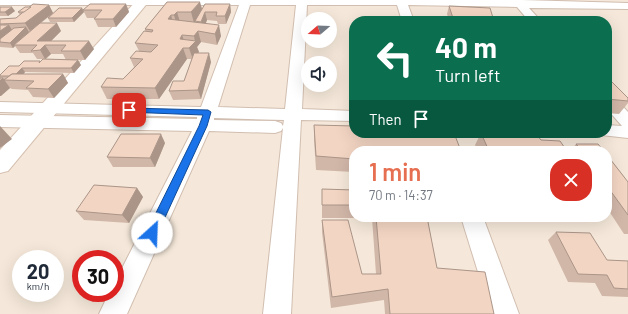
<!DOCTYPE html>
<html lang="en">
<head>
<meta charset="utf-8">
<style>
	body { margin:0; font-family:Barlow,sans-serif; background:#f2f2f3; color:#1f2937; height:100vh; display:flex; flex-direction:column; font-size:15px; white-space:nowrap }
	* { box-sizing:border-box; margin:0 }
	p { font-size:13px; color:#747a83 }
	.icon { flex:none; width:22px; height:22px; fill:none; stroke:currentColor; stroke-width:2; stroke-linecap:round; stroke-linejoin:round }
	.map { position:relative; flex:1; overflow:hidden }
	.side { position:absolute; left:349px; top:146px; width:263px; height:76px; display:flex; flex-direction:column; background:#fff; border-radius:16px; box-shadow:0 4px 16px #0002 }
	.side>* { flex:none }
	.guide { position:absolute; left:349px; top:16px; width:263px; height:122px; border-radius:16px; box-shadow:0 4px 16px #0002; background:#0b6e4f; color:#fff; overflow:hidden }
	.needle { width:26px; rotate:251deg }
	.buttons { position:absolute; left:301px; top:12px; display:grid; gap:8px }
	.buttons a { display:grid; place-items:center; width:36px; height:36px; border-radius:50%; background:#fff; box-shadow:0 4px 16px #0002; font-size:20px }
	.speed { position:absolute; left:12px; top:250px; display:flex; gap:8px; font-size:20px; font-weight:700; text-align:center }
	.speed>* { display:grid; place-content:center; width:52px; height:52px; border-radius:50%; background:#fff; box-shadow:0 4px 16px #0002; line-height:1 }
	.speed small { font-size:10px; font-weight:400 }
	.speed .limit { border:6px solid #d22; background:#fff; color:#111 }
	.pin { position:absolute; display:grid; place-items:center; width:34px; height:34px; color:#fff; margin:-17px; border-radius:8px; box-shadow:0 2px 6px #0006 }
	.me { position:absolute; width:44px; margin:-22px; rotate:25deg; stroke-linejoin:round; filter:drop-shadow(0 0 3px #0008) }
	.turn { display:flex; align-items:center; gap:14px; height:84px; padding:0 20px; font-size:18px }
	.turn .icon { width:52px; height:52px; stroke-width:2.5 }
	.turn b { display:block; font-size:28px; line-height:34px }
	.then { display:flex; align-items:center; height:38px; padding:0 20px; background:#0003; gap:8px; font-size:15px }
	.round { display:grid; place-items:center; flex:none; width:42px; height:42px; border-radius:16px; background:#f2f2f3 }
	.overview { display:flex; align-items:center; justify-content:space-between; height:68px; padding:0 20px }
	h1 { font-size:24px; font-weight:600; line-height:30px; color:#e76f51 }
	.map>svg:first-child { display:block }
	.residential { fill:#f5e8da; fill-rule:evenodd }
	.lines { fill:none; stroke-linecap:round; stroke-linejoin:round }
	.street-casing { stroke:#d1beb0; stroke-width:2 }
	.secondary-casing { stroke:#d6c0b0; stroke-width:2 }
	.street { fill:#fff; fill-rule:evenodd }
	.secondary { fill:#fff; fill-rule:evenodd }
	.wall { fill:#d1b7a8; fill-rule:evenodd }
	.shaded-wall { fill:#aa9588 }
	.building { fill:#f3d5c3; stroke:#aa9588 }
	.route { fill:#1a73e8; stroke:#114b97 }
</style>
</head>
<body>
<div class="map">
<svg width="628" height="314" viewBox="0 0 628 314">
	<rect width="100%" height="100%" fill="#fdf6ec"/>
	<path class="residential" d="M0,0H628V314H0ZM308,19H330V41H308ZM354,21H607V133H354ZM308,63H330V85H308ZM354,151H607V217H354ZM21,259H55V293H21ZM81,259H115V293H81Z"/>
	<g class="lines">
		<defs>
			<g id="street">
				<path d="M0,0H522L628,3V9L529,8L541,21H529L517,7L408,5L414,21H402L397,5H307L302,109L354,111V121L301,120L291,314H263L283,128L281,131L275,133L209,131L127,314H99L109,293H115V282L192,131L0,127V115L197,119V117L0,112V102L201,107L239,5H0ZM250,5H296L285,109L218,107ZM214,118L284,120L283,126L281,123L275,121L214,120Z"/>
				<polygon points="607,94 613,96 628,112 628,138 601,135 599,133 607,133 607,125 622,126 607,109"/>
				<polygon points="461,217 483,217 519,314 491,314"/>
			</g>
			<polygon id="secondary" points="137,0 150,0 8,171 0,173 0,150"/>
		</defs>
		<use href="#street" class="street-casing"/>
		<use href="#secondary" class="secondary-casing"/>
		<use href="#street" class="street"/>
		<use href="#secondary" class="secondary"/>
	</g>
	<g class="wall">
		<polygon points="167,2 202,9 230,4 231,12 226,24 218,24 217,21 207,20 206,23 221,36 217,45 201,42 197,47 199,52 198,53 211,62 201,99 173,100 169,91 184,81 192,59 187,59 159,99 107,99 101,87 123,79 134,67 130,58 139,51 135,43 145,31 145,29"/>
		<path d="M126,4L129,12L116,27H98L94,18H87L84,12L74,22H50L48,18L52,14L41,23L61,31L51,41L94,49L85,60H75L81,65L74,73L25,72L24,74H63L68,83L54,98L33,97L28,90L12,89L10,88L0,96V75L19,66L40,61H41L43,59H37L33,53H20L15,46L13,48L0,47V19L16,18L20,15L18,12L31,7L49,5L53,13L82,8L83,10ZM51,54H63L66,60L46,59Z"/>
		<polygon points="449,6 494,21 449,21 447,14"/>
		<polygon points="0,7 15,11 8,16 0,16"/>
		<polygon points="607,77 628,98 628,103 619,114 607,113"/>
		<polygon points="314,125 354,151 354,172 316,170 314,139"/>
		<polygon points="481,133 541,140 567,151 478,151 475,145"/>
		<polygon points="165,143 155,167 113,167 107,157"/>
		<polygon points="576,144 604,151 571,151"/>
		<polygon points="607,155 628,182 628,234 624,234 607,208"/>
		<polygon points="137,188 143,197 129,223 84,220 76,211"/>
		<polygon points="322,189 354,190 354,217 427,217 437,268 494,314 385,314 384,300 331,308 322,232 322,220 362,274 376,274 372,218 322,218"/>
		<polygon points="556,232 607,260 628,261 628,297 602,296 595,283 568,282 548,240"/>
	</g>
	<g class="shaded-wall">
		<polygon points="200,2 203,12 194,23 191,12"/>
		<polygon points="126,4 129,12 116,27 113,19"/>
		<polygon points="230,4 231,12 226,24 225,16"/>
		<polygon points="49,5 53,13 30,31 25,23"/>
		<polygon points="12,7 15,11 8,16 5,12"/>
		<polygon points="82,8 84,12 74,22 72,18"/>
		<polygon points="177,12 180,22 177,26 174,15"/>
		<polygon points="205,12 207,20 203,30 201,22"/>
		<polygon points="171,15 174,26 168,19"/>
		<polygon points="57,23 61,31 47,45 45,45 51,54 45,59 40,50 37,41"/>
		<polygon points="9,25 14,33 0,42 0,31"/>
		<polygon points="219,25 221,36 217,45 215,34"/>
		<polygon points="26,27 29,32 14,45 15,46 13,48 10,43"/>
		<polygon points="198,31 201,42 197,47 199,52 193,60 189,48 195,42 194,36"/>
		<polygon points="182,35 186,46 183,48 187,59 159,99 155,88 180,39"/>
		<polygon points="89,41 94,49 85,60 80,51"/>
		<polygon points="209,53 211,62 201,99 198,90"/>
		<polygon points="78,60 81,65 74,73 71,68"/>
		<polygon points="22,68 25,72 17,81 13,76"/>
		<polygon points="63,74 68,83 54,98 48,89"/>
		<polygon points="0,78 3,78 10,88 1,96 0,96"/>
		<polygon points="0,126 12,139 0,148"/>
		<polygon points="161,134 165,143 155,167 150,158"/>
		<polygon points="137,188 143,197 129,223 122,215"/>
	</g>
	<g class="building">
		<polygon points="167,2 200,2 191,12 177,12 174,15 171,15 168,19 219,25 215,34 198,31 194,36 182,35 180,39 196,41 189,48 183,48 155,88 101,87 107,78 123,79 143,59 130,58 136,51 151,52 158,45 135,43 144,31 152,32 153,30 145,29"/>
		<polygon points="33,4 49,5 25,23 0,24 0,19 16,18"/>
		<polygon points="90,4 126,4 113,19 94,19 102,10 83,10"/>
		<polygon points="205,4 230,4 225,16 216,16 217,12 205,12 201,22 195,21"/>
		<polygon points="449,6 490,8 494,21 454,21"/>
		<polygon points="0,7 12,7 5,12 0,12"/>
		<polygon points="25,7 31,7 24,12 18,12"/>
		<polygon points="59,8 82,8 72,18 48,18"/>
		<polygon points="40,23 57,23 37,41 89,41 80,51 61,51 66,45 45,45 40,50 31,51 37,45 14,45"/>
		<polygon points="0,25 9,25 0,31"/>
		<polygon points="26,27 10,43 0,42 0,39 14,28"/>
		<polygon points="194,53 209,53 198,90 169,91 173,81 184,81"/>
		<polygon points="43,59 78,60 71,68 22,68 16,74 12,74 9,76 0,76 0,75 9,66 19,66 24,61 40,61 39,63"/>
		<polygon points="12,74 63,74 48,89 26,88 34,81 4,80"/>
		<polygon points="607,77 628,98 628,101 607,99"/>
		<polygon points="0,78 3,78 0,81"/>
		<polygon points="314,125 354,126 354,133 454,133 461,151 354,151 354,159 316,156"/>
		<polygon points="481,133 535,133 541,140 560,141 567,151 489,151"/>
		<polygon points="121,134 161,134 150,158 107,157"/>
		<polygon points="576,144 598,144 604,151 582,151"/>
		<polygon points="607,155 628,182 628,215 607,186"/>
		<polygon points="94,185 137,188 122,215 76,211"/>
		<polygon points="322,189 354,190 354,205 322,205"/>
		<polygon points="376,217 427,217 437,268 485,272 494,314 390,314 388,289 332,297 322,220 348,220 362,274 381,274"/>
		<polygon points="556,232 590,233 607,260 628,261 628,289 614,288 607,275 578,274"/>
	</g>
	<polygon class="route" points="129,108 208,110 211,112 207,126 156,237 152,238 148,237 146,233 199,126 203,115 126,112 126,109"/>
</svg>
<div class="buttons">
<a><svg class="needle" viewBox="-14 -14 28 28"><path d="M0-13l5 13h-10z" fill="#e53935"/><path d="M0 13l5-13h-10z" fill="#747a83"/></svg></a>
<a><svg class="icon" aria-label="sound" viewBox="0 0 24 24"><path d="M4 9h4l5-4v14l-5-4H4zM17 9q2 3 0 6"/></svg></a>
</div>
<div class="speed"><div>20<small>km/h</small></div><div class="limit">30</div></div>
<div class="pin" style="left:129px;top:110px;background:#d93025"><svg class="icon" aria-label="arrive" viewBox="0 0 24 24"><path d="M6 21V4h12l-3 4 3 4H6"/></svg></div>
<svg class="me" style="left:152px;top:233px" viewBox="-20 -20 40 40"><circle r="19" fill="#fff"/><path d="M0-13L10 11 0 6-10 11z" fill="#1a73e8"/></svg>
<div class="guide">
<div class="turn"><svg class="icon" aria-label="left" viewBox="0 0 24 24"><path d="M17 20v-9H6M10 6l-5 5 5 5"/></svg><div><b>40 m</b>Turn left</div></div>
<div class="then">Then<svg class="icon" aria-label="arrive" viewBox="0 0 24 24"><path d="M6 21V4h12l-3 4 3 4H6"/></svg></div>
</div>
<section class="side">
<div class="overview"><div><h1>1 min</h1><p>70 m · 14:37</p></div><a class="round" style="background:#d93025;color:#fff"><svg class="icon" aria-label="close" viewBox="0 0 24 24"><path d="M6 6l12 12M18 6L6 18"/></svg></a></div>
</section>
</div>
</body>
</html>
